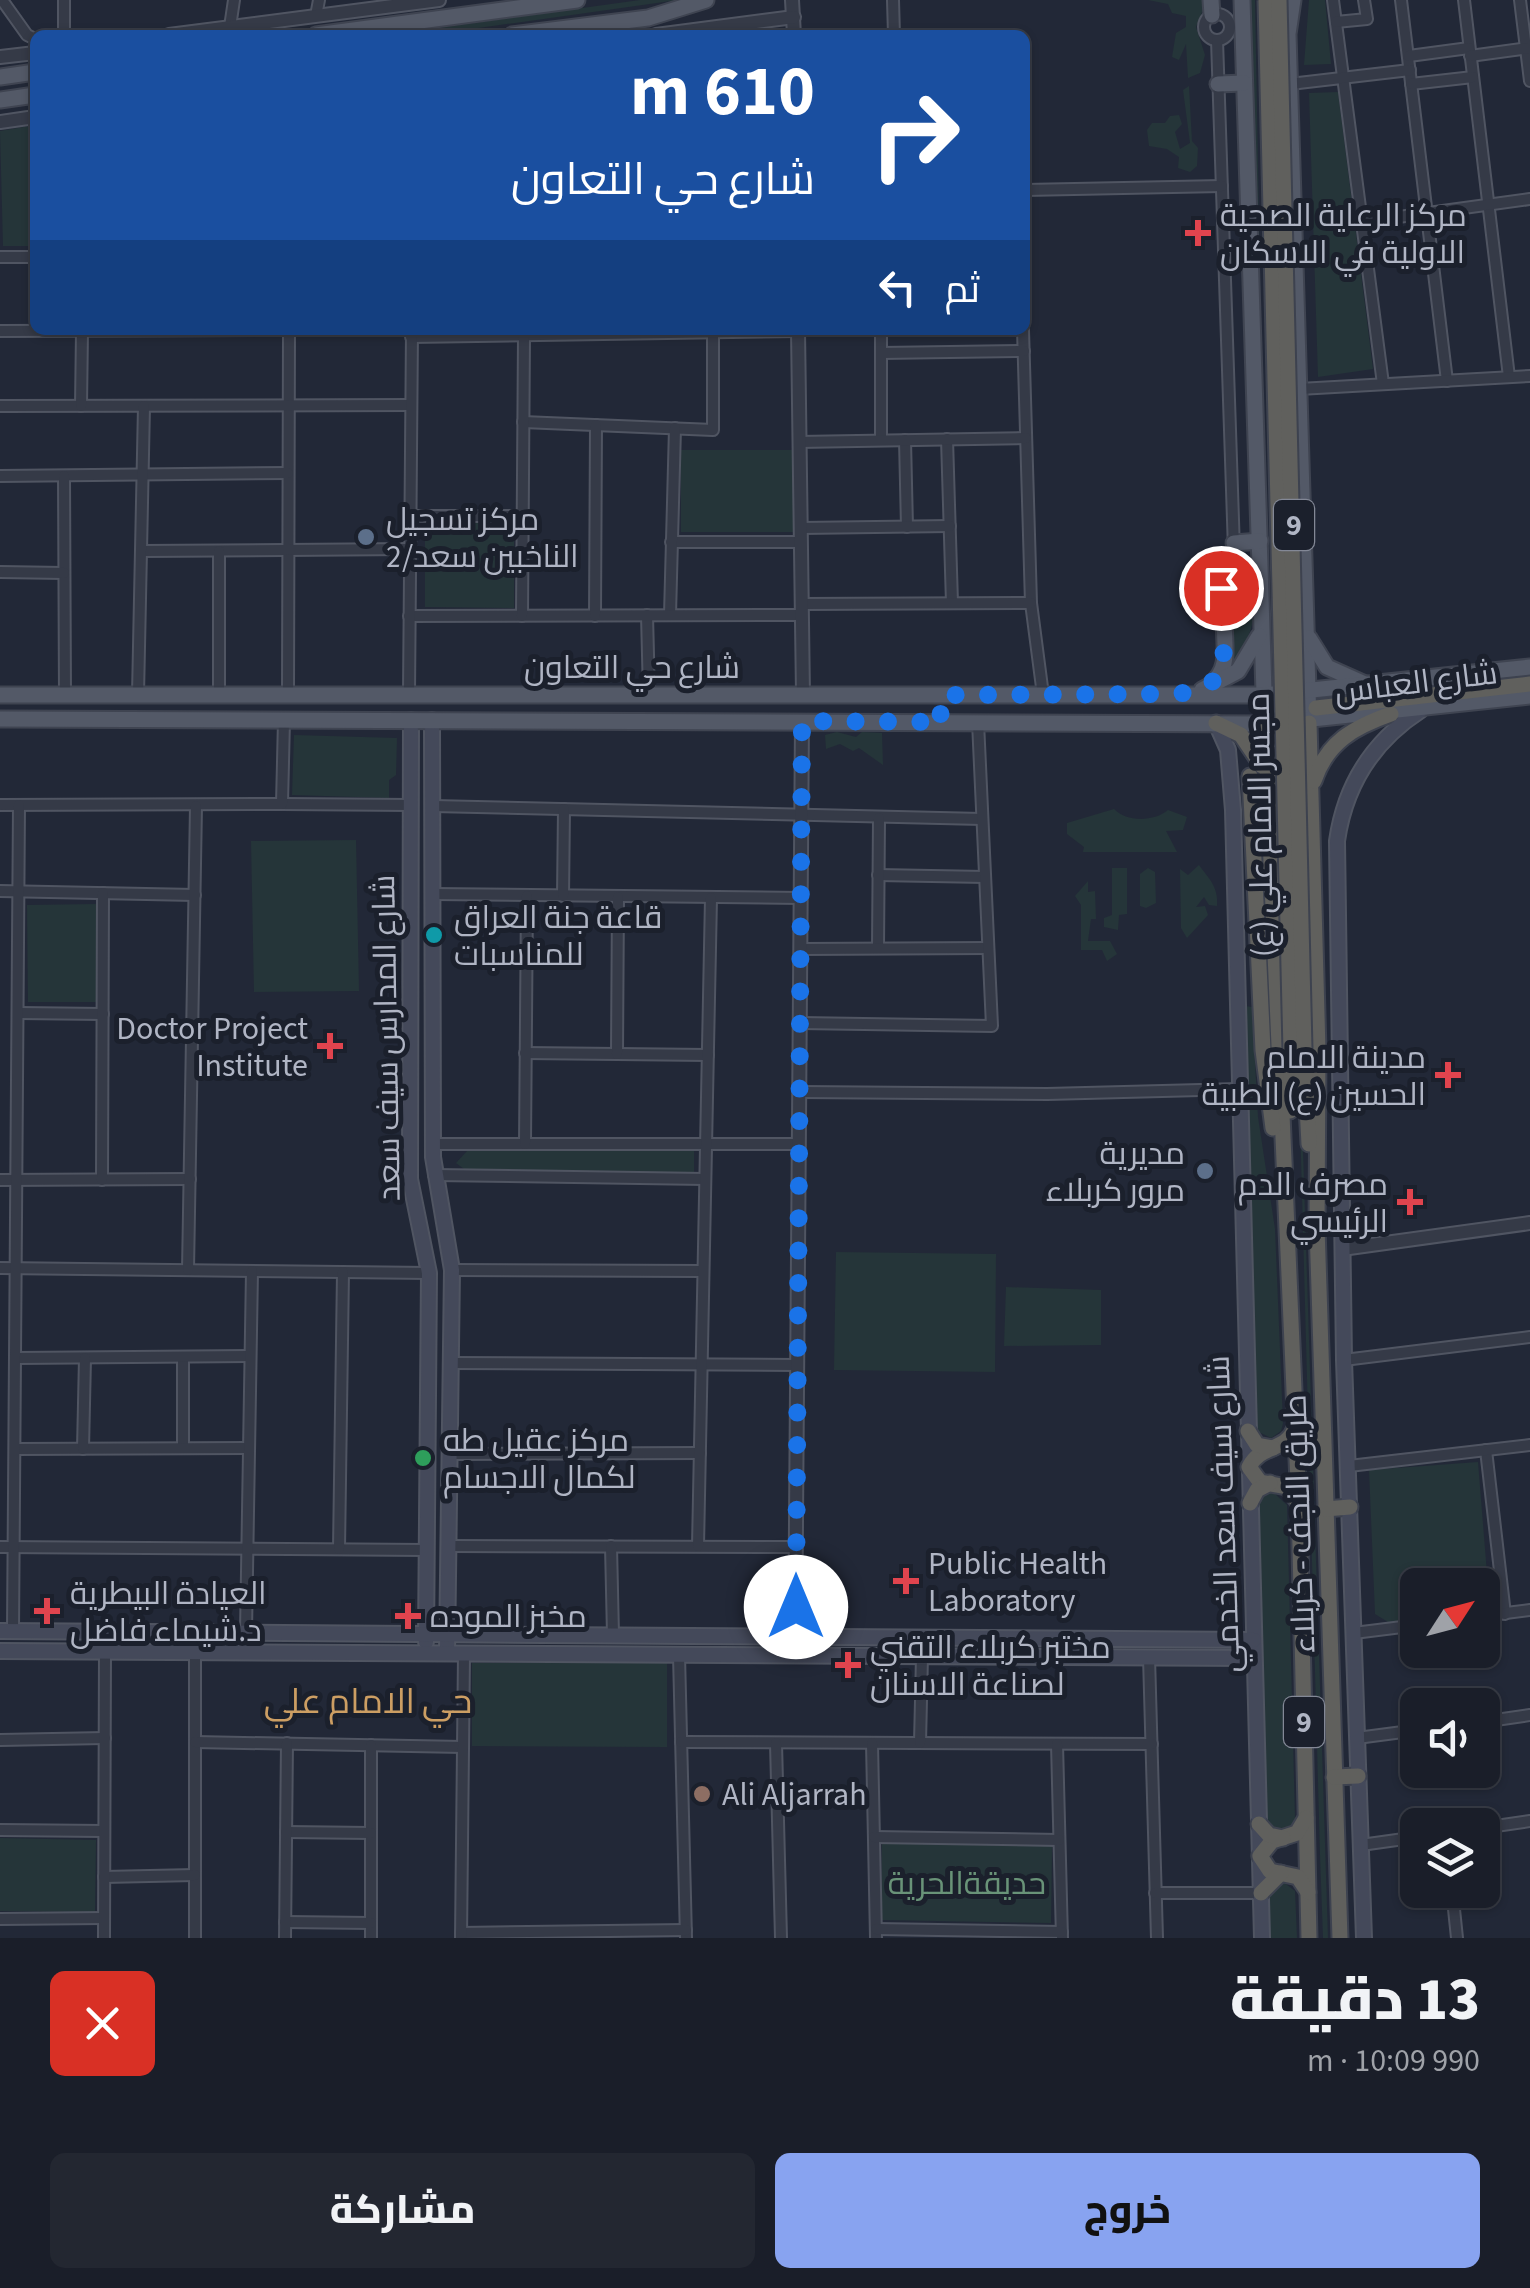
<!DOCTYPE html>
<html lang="ar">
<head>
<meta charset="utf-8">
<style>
	body { margin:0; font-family:"Source Sans 3",Cairo,sans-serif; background:#232731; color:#f1f3f6; direction:rtl; height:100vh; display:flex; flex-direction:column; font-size:38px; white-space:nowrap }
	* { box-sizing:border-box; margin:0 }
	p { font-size:32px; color:#9fa2a8 }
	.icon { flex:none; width:55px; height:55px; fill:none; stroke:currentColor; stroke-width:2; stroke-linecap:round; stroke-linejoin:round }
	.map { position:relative; height:1938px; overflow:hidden; direction:ltr }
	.side { display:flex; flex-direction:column; background:#1a1e29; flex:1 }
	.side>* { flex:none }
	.banner { position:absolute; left:30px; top:30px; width:1000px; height:305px; border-radius:15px; box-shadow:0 2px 8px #0004,0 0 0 2px #383c46; direction:rtl; background:#1a4fa0; color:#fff; overflow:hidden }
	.needle { width:65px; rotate:54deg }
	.controls { position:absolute; left:1400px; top:1568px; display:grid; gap:20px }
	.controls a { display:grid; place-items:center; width:100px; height:100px; border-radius:15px; background:#1a1e29; box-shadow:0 2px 8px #0004,0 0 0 2px #383c46; font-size:50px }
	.pin { position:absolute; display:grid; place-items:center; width:85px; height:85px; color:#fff; margin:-42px; border:5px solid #fff; border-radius:50%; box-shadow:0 2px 10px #0007 }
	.me { position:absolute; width:110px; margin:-55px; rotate:0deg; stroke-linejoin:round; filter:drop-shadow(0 0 8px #0008) }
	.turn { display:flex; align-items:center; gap:35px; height:210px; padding:0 50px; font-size:45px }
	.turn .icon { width:130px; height:130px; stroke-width:2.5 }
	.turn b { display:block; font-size:70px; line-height:85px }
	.then { display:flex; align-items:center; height:95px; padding:0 50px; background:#0003; gap:20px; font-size:38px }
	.round { display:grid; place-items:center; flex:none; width:105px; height:105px; border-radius:15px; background:#232731 }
	.summary { display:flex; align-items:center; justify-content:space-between; height:170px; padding:0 50px }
	h1 { font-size:60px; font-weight:800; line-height:75px }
	.action { display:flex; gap:20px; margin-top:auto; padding:20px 50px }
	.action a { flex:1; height:115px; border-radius:15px; background:#88a3f0; color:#111; font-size:40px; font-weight:800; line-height:115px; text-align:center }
	.action a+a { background:#232731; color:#f1f3f6 }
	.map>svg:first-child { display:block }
	.green { fill:#253539 }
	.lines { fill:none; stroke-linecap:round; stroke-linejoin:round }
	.minor-casing { stroke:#505562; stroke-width:14 }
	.tertiary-casing { stroke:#505562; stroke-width:16 }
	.secondary-casing { stroke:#505562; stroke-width:18 }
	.primary-casing { stroke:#3f4451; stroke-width:19 }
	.trunk-casing { stroke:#3d424f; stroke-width:19 }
	.minor { stroke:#353a47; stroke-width:10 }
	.tertiary { stroke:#353a47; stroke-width:12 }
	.secondary { stroke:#44495a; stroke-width:14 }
	.primary { stroke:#535967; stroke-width:15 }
	.trunk { stroke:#60605d; stroke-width:15 }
	.trunk-bridge-casing { stroke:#3d424f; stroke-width:19; stroke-linecap:butt }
	.trunk-bridge { stroke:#60605d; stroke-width:15 }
	.route { stroke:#1a73e8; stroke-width:18; stroke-dasharray:0 32.4 }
	.health-dot { fill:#e0444e; stroke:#1b202c; stroke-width:4 }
	.service-dot { fill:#5c6f8a; stroke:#1b202c; stroke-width:4 }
	.culture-dot { fill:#0f9aa8; stroke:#1b202c; stroke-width:4 }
	.leisure-dot { fill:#2e9e5b; stroke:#1b202c; stroke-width:4 }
	.education-dot { fill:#8d6e63; stroke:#1b202c; stroke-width:4 }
	.labels { text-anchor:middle; stroke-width:10; stroke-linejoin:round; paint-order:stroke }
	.shield { fill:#1b202c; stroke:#838896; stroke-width:2.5 }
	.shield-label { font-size:30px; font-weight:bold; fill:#b0b5c4 }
	.poi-label { font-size:32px; fill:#b0b5c4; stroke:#1b202c; text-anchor:start }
	.street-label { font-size:32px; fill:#b0b5c4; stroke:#1b202c }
	.park-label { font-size:32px; fill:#699378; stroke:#1b202c }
	.neighbourhood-label { font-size:35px; fill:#cc9e63; stroke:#1b202c }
</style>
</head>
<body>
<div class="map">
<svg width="1530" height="1938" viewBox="0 0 1530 1938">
	<rect width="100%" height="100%" fill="#222837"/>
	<g class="green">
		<polygon points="640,0 678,0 429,35 388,35"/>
		<polygon points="1148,0 1207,0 1196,27 1205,55 1200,73 1188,78 1186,44 1179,60 1172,57 1176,33 1186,27 1186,16 1172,13 1168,4"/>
		<polygon points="1250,0 1255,0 1261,333"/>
		<polygon points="1309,0 1325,0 1331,64 1304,65"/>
		<polygon points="1189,86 1192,141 1198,148 1197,166 1190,172 1178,168 1179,157 1167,149 1149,146 1147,130 1152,123 1165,123 1170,116 1179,115 1182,124 1175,132 1180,149 1190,143 1183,90"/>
		<polygon points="1338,92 1373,369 1318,377 1309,93"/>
		<polygon points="35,125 35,246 3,246 0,131"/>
		<rect x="681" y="450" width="112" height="82"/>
		<polygon points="425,520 514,521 514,608 425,607"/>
		<path d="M1249,560C1263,592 1255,637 1233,662L1231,619L1251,605L1250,586L1240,569Z"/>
		<polygon points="837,732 856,737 862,732 882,733 883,765 859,748 853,751 840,744 826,749 825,735"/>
		<polygon points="294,735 397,738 396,775 389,780 389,798 292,795"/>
		<path d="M1114,809C1126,822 1154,822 1168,810L1187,817L1183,830L1166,831L1177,852H1083L1084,847L1067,834V823Z"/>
		<polygon points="356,840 359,991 254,992 251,841"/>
		<path d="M1199,865C1206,876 1219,885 1217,906L1209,905L1204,897L1196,907L1205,906L1208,915L1187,938L1181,928L1180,869L1188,875Z"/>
		<polygon points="1112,868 1127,868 1127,914 1119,915 1118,930 1104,927 1104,918 1112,915"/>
		<polygon points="1148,868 1155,872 1156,903 1146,908 1140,906 1140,874"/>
		<polygon points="1088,881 1088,892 1095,891 1096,919 1091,919 1088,941 1110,941 1117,954 1107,961 1102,950 1081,950 1081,905 1075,896"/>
		<polygon points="97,904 98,1002 28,1002 27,905"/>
		<polygon points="1245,1006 1252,1007 1258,1117 1275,1229 1283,1423 1281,1431 1271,1438 1255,1430"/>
		<polygon points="1300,1121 1303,1151 1328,1938 1323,1938 1320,1855"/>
		<polygon points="468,1150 694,1150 694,1174 473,1176 456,1163"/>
		<polygon points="836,1252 996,1254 995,1372 834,1370"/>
		<polygon points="1006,1287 1101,1290 1101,1345 1004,1346"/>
		<polygon points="1478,1462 1488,1586 1500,1591 1501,1600 1495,1609 1483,1610 1482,1585 1418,1585 1417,1619 1388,1622 1375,1614 1369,1470"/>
		<polygon points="1273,1492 1287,1505 1295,1819 1289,1830 1275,1832 1266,1822 1257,1506 1261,1494"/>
		<polygon points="472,1663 667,1663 667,1747 472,1746"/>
		<polygon points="0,1838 96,1840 95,1912 0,1911"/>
		<polygon points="882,1843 1052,1846 1051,1923 881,1920"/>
		<polygon points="1282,1881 1295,1891 1297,1938 1270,1938 1269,1890"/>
	</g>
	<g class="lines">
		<defs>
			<g id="minor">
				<polyline points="2,0 27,35 35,39"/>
				<polyline points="64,0 64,35"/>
				<polyline points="893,0 894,35"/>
				<polyline points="1333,0 1383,384"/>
				<polyline points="1401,0 1447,381"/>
				<polyline points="1464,0 1509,377"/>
				<polyline points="1520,0 1530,81"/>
				<circle cx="1217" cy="27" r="13"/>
				<polyline points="316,16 319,0"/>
				<polyline points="1336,22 1367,19 1364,0"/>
				<polyline points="230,27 234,0"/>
				<polyline points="1217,40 1235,580"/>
				<polyline points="1409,56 1469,48"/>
				<polyline points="1470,56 1529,48"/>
				<polyline points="1290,84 1410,70"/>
				<polyline points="1411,84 1473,77"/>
				<polyline points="1025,190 1222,186"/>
				<polyline points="1362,222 1530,199"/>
				<polyline points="0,257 35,257"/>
				<polyline points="1023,330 1031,603 1043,695"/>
				<polyline points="0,331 289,330 288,694"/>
				<polyline points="411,337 798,331"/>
				<polyline points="881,353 1024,351"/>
				<polyline points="1299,389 1530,376"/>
				<polyline points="0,406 411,405"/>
				<polyline points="81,406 82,331"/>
				<polyline points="523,422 713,430 713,332"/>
				<polyline points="947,439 952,603"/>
				<polyline points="881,440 881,330"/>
				<polyline points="905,440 907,527"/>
				<polyline points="799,442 1026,438"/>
				<polyline points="0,476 288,473"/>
				<polyline points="64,476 65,695"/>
				<polyline points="410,516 520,516"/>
				<polyline points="801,528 950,526"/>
				<polyline points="671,542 801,542"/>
				<polyline points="143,551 410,549"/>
				<polyline points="0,572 64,573"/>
				<circle cx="1234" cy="593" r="13"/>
				<polyline points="802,604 1031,603"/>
				<polyline points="647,615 649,695"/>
				<polyline points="670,615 675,428"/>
				<polyline points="409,616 802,615"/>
				<polyline points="522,616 524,336"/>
				<polyline points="595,616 596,425"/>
				<polyline points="138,695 144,406"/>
				<polyline points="219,695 219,551"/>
				<polyline points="409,695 412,330"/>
				<polyline points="282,804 411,805"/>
				<polyline points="0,805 282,804 284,720"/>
				<polyline points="433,806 982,819"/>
				<polyline points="878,875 985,877"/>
				<polyline points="0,891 195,895"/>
				<polyline points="433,894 801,898"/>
				<polyline points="563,896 564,809"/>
				<polyline points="878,948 879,818"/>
				<polyline points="801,949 988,948"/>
				<polyline points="19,1013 103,1014"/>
				<polyline points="800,1023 992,1026 978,722"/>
				<polyline points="525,1053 708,1055"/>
				<polyline points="617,1054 618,897"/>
				<polyline points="800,1092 1047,1094 1239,1089"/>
				<polyline points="434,1144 799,1144"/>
				<polyline points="525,1144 527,896"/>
				<polyline points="434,1175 705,1179"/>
				<polyline points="0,1180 190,1179"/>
				<polyline points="102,1180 103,893"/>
				<polyline points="0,1268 429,1273"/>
				<polyline points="188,1270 196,806"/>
				<polyline points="452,1270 703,1271"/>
				<polyline points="183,1357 183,1448"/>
				<polyline points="17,1358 249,1356"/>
				<polyline points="1344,1360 1530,1337"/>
				<polyline points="451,1363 798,1365"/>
				<polyline points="16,1449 247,1448"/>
				<polyline points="83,1449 85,1358"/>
				<polyline points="1486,1450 1505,1614"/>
				<polyline points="450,1454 700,1453"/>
				<polyline points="1349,1466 1530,1445"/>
				<polyline points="449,1546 796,1547"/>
				<polyline points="611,1546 613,1635"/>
				<polyline points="698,1546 711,898"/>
				<polyline points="0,1547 427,1550"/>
				<polyline points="339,1549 343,1272"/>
				<polyline points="1482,1616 1530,1610"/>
				<polyline points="13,1631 19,805"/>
				<polyline points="246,1632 252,1271"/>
				<polyline points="1354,1633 1418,1625"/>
				<polyline points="195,1652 195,1938"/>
				<polyline points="679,1655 686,1938"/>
				<polyline points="1149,1657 1157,1938"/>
				<polyline points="1482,1722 1530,1715"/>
				<polyline points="1357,1738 1418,1730"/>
				<polyline points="0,1740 105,1738"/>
				<polyline points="195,1742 463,1747"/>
				<polyline points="681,1742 1152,1744"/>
				<polyline points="776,1743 781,1938"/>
				<polyline points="872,1743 876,1938"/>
				<polyline points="920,1743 922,1656"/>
				<polyline points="1057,1744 1062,1938"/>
				<polyline points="371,1745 371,1938"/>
				<polyline points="1482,1828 1530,1821"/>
				<polyline points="0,1830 104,1831"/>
				<polyline points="286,1832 371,1833"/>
				<polyline points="874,1837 1059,1840"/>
				<polyline points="1361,1845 1418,1837"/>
				<polyline points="104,1877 195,1875"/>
				<polyline points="1452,1890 1457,1938"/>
				<polyline points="1155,1893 1261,1893"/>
				<polyline points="0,1919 104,1918"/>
				<polyline points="285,1922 371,1923"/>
				<polyline points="876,1929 1062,1932"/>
				<polyline points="461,1933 686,1930"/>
				<polyline points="104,1938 105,1651"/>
				<polyline points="285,1938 287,1743"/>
				<polyline points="461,1938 464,1654"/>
			</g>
			<g id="tertiary">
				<polyline points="792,0 794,35"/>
				<polyline points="169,35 439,0"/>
				<polyline points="656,35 794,17"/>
				<polyline points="0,57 35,53"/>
				<polyline points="0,122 35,117"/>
				<polyline points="798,330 803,695"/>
				<polyline points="1342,1249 1530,1223"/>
				<polyline points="795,1656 802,721"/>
			</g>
			<g id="secondary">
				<polyline points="411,720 410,1179 429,1273 426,1642"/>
				<polyline points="432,720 433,1157 452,1270 447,1653"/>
				<polyline points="1216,723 1228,750 1233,810 1262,1938"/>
				<polyline points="0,1631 1254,1640"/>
				<polyline points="0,1651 1254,1658"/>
				<path d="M1364,1938L1344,1360L1337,841C1345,785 1373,741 1421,710"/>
			</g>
			<g id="primary">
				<polyline points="1211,0 1212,15"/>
				<polyline points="1242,0 1265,724"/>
				<polyline points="1293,0 1288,34 1309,723"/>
				<polyline points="316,35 577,0"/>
				<polyline points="512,35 648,18 706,0"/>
				<polyline points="0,77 35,72"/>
				<polyline points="1218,84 1244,83"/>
				<polyline points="0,100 35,95"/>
				<polyline points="1234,543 1260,541"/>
				<polyline points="1309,638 1327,667 1365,684"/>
				<path d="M1211,684C1237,663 1217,632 1228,604"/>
				<polyline points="1202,690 1238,671 1259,636"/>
				<polyline points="0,695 1264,695 1530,667"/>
				<polyline points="0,719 1265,724 1530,696"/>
			</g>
			<g id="trunk">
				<polyline points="1316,708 1530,684"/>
				<polyline points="1216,723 1241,735 1262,766"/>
				<polyline points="1309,723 1318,1051 1317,1227 1340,1938"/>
				<polyline points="1265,724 1299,1505 1309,1938"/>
				<polyline points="1250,776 1263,1050 1273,1128"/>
				<path d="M1314,781C1327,742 1354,727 1391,714"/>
				<polyline points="1304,1049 1309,1144"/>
				<polyline points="1290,1111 1291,1051"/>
				<path d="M1295,1428C1286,1452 1260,1444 1249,1467L1260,1482L1287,1487L1298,1502"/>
				<polyline points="1248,1431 1257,1445 1273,1448"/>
				<polyline points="1250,1503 1257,1490 1270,1483"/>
				<polyline points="1325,1509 1350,1507"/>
				<polyline points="1334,1777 1358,1776"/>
				<polyline points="1306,1818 1297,1833 1272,1841 1260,1856 1270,1871 1298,1877 1308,1892"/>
				<polyline points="1259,1824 1269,1835 1283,1838"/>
				<polyline points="1261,1893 1281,1873"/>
			</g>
		</defs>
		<use href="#minor" class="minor-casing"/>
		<use href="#tertiary" class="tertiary-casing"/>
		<use href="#secondary" class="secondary-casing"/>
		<use href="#primary" class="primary-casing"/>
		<use href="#trunk" class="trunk-casing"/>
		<use href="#minor" class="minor"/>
		<use href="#tertiary" class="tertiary"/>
		<use href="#secondary" class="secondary"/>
		<use href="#primary" class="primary"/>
		<use href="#trunk" class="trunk"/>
		<defs>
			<g id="trunk-bridge">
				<polyline points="1266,0 1291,1051"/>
				<polyline points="1279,0 1304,1049"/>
			</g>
		</defs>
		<use href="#trunk-bridge" class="trunk-bridge-casing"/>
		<use href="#trunk-bridge" class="trunk-bridge"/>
	</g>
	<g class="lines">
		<path class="route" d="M796,1607L802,721L944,722L938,708L944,695L1178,694C1252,679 1209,650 1228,604L1221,588"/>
	</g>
	<g class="health-dot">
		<path d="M1193 218h10v10h10v10h-10v10h-10v-10h-10v-10h10z"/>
		<path d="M325 1031h10v10h10v10h-10v10h-10v-10h-10v-10h10z"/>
		<path d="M1443 1060h10v10h10v10h-10v10h-10v-10h-10v-10h10z"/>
		<path d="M1405 1187h10v10h10v10h-10v10h-10v-10h-10v-10h10z"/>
		<path d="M901 1566h10v10h10v10h-10v10h-10v-10h-10v-10h10z"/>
		<path d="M42 1596h10v10h10v10h-10v10h-10v-10h-10v-10h10z"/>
		<path d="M403 1601h10v10h10v10h-10v10h-10v-10h-10v-10h10z"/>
		<path d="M843 1650h10v10h10v10h-10v10h-10v-10h-10v-10h10z"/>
	</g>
	<g class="service-dot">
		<circle cx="366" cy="537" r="10"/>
		<circle cx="1205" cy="1171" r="10"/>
	</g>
	<circle class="culture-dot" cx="434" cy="935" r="10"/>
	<circle class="leisure-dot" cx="423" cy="1458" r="10"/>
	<circle class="education-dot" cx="702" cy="1794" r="10"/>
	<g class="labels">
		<g class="shield">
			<rect x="1274" y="500" width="40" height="50" rx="8"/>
			<rect x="1284" y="1697" width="40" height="50" rx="8"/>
		</g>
		<g class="shield-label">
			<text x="1294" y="535">9</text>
			<text x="1304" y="1732">9</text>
		</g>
		<g class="poi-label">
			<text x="1220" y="226">مركز الرعاية الصحية<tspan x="1220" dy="37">الاولية في الاسكان</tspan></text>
			<text x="386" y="530">مركز تسجيل<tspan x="386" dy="37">الناخبين سعد/2</tspan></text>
			<text x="454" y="928">قاعة جنة العراق<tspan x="454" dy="37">للمناسبات</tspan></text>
			<text x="308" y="1039" text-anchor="end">Doctor Project<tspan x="308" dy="37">Institute</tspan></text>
			<text x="1426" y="1068" text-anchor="end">مدينة الامام<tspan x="1426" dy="37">الحسين (ع) الطبية</tspan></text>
			<text x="1185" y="1164" text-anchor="end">مديرية<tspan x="1185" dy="37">مرور كربلاء</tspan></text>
			<text x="1388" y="1195" text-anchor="end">مصرف الدم<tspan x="1388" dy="37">الرئيسي</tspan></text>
			<text x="443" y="1451">مركز عقيل طه<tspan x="443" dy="37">لكمال الاجسام</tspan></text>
			<text x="928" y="1574">Public Health<tspan x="928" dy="37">Laboratory</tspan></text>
			<text x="70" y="1604">العيادة البيطرية<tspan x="70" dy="37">د.شيماء فاضل</tspan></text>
			<text x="430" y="1627">مخبز الموده</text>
			<text x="870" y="1658">مختبر كربلاء التقني<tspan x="870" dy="37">لصناعة الاسنان</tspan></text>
			<text x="722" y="1805">Ali Aljarrah</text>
		</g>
		<g class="street-label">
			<text x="632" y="678">شارع حي التعاون</text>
			<text transform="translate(1416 682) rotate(-7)" y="11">شارع العباس</text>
			<text transform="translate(1260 825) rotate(-91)" y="11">مجسر الامام علي (ع)</text>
			<text transform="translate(386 1038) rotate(-91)" y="11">شارع المدارس سيف سعد</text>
			<text transform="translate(1223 1514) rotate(-92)" y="11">شارع سيف سعد الخدمي</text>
			<text transform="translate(1299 1524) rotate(-92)" y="11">طريق النجف - كربلاء</text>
		</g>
		<g class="park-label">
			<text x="967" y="1894">حديقةالحرية</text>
		</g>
		<g class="neighbourhood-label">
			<text x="368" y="1713">حي الامام علي</text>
		</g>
	</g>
</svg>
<div class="controls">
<a><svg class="needle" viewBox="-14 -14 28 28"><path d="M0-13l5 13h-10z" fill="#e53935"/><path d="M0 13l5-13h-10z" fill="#9fa2a8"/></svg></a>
<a><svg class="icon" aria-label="sound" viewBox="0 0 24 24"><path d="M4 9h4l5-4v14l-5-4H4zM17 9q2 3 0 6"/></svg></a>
<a><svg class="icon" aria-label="layers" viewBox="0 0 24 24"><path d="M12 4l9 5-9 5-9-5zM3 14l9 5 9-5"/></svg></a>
</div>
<div class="pin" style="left:1221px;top:588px;background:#d93025"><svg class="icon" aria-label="arrive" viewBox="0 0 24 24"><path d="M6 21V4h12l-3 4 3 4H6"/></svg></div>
<svg class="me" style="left:796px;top:1607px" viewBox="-20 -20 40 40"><circle r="19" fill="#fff"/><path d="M0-13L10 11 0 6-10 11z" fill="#1a73e8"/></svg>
<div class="banner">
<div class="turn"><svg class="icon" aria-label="right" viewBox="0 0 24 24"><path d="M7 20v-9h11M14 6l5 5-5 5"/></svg><div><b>610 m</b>شارع حي التعاون</div></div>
<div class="then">ثم<svg class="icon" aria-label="left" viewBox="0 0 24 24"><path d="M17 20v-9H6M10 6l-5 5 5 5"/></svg></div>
</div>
</div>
<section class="side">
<div class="summary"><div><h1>13 دقيقة</h1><p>990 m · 10:09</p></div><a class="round" style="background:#d93025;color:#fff"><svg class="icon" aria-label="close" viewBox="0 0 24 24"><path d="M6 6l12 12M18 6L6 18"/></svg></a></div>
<div class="action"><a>خروج</a><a>مشاركة</a></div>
</section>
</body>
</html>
